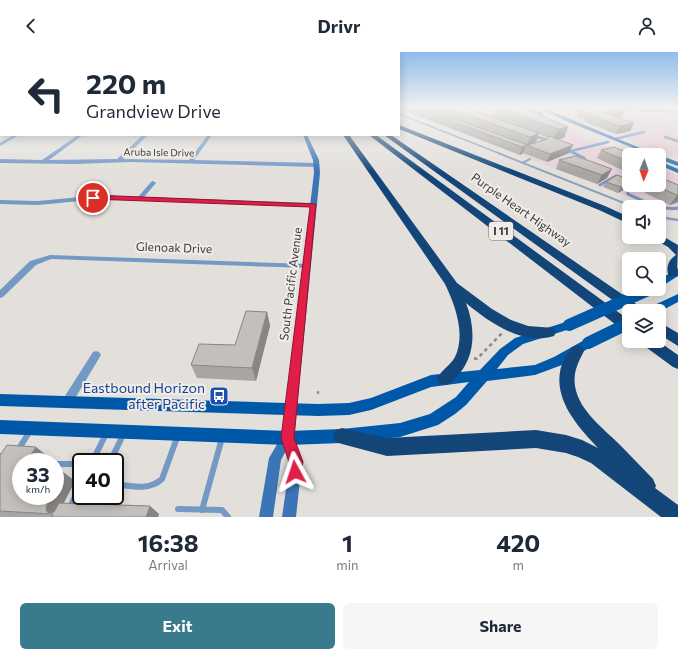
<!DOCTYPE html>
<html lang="en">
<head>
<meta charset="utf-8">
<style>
	body { margin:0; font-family:Commissioner,sans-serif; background:#f6f6f7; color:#1f2937; height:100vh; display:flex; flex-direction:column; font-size:15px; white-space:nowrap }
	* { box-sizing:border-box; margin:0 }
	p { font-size:13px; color:#747a83 }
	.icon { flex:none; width:22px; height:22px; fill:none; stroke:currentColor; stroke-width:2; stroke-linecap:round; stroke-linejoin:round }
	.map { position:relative; height:465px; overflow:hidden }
	.details { display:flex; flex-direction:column; background:#fff; flex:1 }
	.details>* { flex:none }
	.top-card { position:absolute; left:0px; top:0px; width:400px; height:84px; box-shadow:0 2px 10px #0003; background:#fff; color:#1f2937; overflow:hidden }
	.needle { width:26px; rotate:182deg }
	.buttons { position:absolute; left:622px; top:96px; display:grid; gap:8px }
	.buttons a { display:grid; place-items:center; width:44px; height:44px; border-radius:6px; background:#fff; box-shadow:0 2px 10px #0003; font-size:20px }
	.speed { position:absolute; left:12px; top:401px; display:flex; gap:8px; font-size:20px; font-weight:700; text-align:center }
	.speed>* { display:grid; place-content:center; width:52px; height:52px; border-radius:50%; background:#fff; box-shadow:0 2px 10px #0003; line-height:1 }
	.speed small { font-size:10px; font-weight:400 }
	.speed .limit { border:2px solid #111; border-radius:6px; background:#fff; color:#111 }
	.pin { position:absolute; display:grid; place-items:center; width:34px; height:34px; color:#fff; margin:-17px; border:2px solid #fff; border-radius:50%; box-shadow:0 1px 4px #0007 }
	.me { position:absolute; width:44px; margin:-22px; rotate:355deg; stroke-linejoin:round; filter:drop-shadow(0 0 3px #0008) }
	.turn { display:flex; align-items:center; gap:14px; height:84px; padding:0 20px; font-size:18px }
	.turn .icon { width:52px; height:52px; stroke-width:2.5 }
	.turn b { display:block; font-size:28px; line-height:34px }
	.eta { display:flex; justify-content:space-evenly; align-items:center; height:68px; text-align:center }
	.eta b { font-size:24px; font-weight:700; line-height:28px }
	.action { display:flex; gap:8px; margin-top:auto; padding:8px 20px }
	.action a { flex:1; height:46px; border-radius:6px; background:#397a8d; color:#fff; font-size:16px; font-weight:700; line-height:46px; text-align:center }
	.action a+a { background:#f6f6f7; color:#1f2937 }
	header { display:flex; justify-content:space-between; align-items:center; height:52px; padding:0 20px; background:#fff; font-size:18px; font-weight:700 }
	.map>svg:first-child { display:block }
	.commercial { fill:#e7cfd9 }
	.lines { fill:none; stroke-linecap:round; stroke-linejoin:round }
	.stream-far2 { stroke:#899fba; stroke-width:1.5 }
	.stream-far1 { stroke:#899fba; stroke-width:2 }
	.stream { stroke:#899fba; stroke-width:2.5 }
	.path-far1 { stroke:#8a8886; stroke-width:2.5; stroke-dasharray:3.5 3.5; stroke-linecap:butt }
	.path { stroke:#8a8886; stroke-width:3; stroke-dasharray:4.5 4.5; stroke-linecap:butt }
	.lane-far2 { stroke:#7499c5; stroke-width:2.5 }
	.lane-far1 { stroke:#7499c5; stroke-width:3 }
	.lane { stroke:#7499c5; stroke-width:6 }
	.street { fill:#7499c5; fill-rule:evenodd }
	.secondary { fill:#3c75b5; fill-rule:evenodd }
	.primary { fill:#0059a8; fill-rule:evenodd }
	.highway { fill:#134579; fill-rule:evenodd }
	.primary-bridge-far1 { stroke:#0059a8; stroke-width:9 }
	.primary-bridge { stroke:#0059a8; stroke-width:12 }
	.wall { fill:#a8a5a2; fill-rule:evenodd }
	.shaded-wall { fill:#888684 }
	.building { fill:#c3c0bc; stroke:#888684 }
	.route { fill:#e11d48; stroke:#92132f }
	.labels { text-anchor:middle; stroke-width:4; stroke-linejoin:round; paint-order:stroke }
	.far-street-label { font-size:10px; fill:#3b3a39; stroke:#f0ede9 }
	.shield { fill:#f0ede9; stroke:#71706e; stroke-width:1 }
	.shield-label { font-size:11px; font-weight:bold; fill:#3b3a39 }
	.street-label { font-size:12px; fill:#3b3a39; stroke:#f0ede9 }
	.near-transit-label { font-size:14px; fill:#164399; stroke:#f0ede9; text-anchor:end }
</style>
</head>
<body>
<header><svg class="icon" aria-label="back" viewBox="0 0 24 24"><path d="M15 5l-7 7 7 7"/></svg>Drivr<svg class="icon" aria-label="person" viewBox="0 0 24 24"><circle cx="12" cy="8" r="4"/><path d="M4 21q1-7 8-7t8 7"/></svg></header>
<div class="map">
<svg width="678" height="465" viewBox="0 0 678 465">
	<rect width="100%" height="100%" fill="#e3e0dc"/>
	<g class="commercial">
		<polygon points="399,55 480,58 517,55 567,78 629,103 629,133 659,133 659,116 678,124 678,160 659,157 659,155 655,155 399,57"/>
		<polygon points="566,58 611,58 678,61 678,106 568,64 560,59"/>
	</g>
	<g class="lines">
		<g class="stream-far2">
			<polyline points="675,56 678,56"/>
			<polyline points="399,62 501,102"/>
		</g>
		<g class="stream-far1">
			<polyline points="498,101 634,155"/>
			<polyline points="522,111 530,107"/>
		</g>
		<polyline class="stream" points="659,165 678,168"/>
		<polyline class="path-far1" points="474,306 477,307 502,281"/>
		<polyline class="path" points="317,340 319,341"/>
		<g class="lane-far2">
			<polyline points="399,56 413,58"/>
			<polyline points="620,57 678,60"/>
			<polyline points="544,58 568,56 590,57"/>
			<polyline points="532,83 550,89"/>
			<polyline points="665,85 678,89"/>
			<polyline points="615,87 644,80"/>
			<polyline points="565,97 576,102"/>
			<polyline points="571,99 608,90"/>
		</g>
		<g class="lane-far1">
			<polyline points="574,101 584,106"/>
			<polyline points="600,133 616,124"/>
			<path d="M627,138L628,142C643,149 661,159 678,156"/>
		</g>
		<g class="lane">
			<polyline points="18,398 30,379"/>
			<polyline points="92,410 106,382"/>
			<polyline points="110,410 124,381"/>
			<polyline points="55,412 81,412"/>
			<path d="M115,432C131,434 149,439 162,427L178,383"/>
			<polyline points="178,457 222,458 228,465"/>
			<polyline points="202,458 222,386"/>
			<polyline points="65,465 81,433"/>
		</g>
		<g class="street">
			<rect x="0" y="59" width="1" height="2"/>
			<polygon points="14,83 19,83 0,94 0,91"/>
			<polygon points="78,83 83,83 49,108 117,107 143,83 148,83 123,107 189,108 208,83 212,83 194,108 317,111 320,113 317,115 131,110 74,112 0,111 0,107 42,108"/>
			<polygon points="153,129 156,131 144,145 314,151 317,153 314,155 101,147 38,153 0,152 0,148 38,149 101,143 138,145 151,130"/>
			<polygon points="50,203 307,212 311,214 307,216 51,207 36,213 3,245 0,246 0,238 30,209"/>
			<polygon points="96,299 99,300 101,303 71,353 67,355 63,353 62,350 63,347 93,300"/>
		</g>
		<g class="secondary">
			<polygon points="526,55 531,55 544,62 541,63"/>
			<polygon points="536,55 541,55 657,103 651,103 566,69"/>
			<polygon points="303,83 307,83 319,108 320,121 294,386 302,410 296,465 282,465 290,410 286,399 281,408 273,465 259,465 269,406 282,384 314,121 313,108"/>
			<polygon points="659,103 678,110 678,114 659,107"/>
			<polygon points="659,109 678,117 678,121 659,113"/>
		</g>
		<g class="primary">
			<polygon points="678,216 678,224 659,236 659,228"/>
			<polygon points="678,242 678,250 659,260 647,259 648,256"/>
			<polygon points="569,269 573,270 575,273 573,276 523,292 508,303 497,317 535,313 554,305 588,286 592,288 594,291 592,294 562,313 535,323 487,329 466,353 455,362 438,373 400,385 342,391 288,393 0,382 0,368 288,379 342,377 400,371 430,362 456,345 469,330 431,335 371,358 349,363 318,364 0,354 0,342 318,352 349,351 371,346 431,323 480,318 500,297 515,286"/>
		</g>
		<g class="highway">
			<polygon points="399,73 605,154 629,165 629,172 599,158 399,77"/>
			<path d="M343,83H349L457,231L492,257L511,268L528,274L554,276L556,280L554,284C522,294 489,270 466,251C476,277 476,306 455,327C450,332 447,334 440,332L437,327C441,318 450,314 455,305C466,282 455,253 445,232Z"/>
			<polygon points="369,83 376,83 629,268 629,280 624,279"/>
			<polygon points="384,83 391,83 642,256 643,259 629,260"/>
			<path d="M659,182L678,193L677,224H669C665,216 669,207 676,203L668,195L654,187L653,185H659Z"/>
			<polygon points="659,270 678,281 678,294 659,282"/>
			<polygon points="641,289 658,289 678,303 678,317 673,315 643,293"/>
			<path d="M577,293L582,295L584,299C578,311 573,320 575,334C579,360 606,378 623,396C633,406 643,417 653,427L656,434L655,436L678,453V465H661L591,411L578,405L566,401L536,396L387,404L342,392L336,390L333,384L336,378L342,376L387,386L536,378L566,383L582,388L598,396C579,376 555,350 560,320C561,311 567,303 572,295Z"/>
		</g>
		<polyline class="primary-bridge-far1" points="644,240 650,237"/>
		<g class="primary-bridge">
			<polyline points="569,273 646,239"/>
			<polyline points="588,291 629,271"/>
		</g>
	</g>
	<g class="wall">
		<path d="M408,55H421L435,60L436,55H463L492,65L494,55L568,75L564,86L557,87L569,101L547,110L523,101L520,103L408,60ZM539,82L548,86L547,87L536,91Z"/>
		<polygon points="586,55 619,55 622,64 617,65 630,79 616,82 585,70 585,68 577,65 580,58 585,57"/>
		<polygon points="601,98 629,103 629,117 624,119 597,106"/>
		<polygon points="576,104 607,126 597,132 556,117 559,108"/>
		<polygon points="606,130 629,133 631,133 630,134 618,141 603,135"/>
		<polygon points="649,133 678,133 678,150 670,153 645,141"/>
		<polygon points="267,260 270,274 256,329 197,326 191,313 235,293"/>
		<polygon points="0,401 49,405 46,410 21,410 21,444 63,420 75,429 64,451 150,454 159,462 158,465 0,465"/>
	</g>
	<g class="shaded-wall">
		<polygon points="626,57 622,64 602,68 605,61"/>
		<polygon points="634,71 630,79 616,82 620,74"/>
		<polygon points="568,75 564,86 553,88 558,77"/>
		<polygon points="539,81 535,92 527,94 530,85"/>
		<polygon points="526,93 523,101 520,103 522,95"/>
		<polygon points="573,93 569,101 547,110 550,102"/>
		<polygon points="629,110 629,117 624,119"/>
		<polygon points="612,117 607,126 597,132 602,123"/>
		<polygon points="629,131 629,133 631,133 630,134 618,141 621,135"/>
		<polygon points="677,143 678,143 678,150 670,153"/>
		<polygon points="267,260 270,274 256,329 252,316"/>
		<polygon points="36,395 49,405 46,410 26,410"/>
		<polygon points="63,420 75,429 60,458 58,465 47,460 45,450 49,444 55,444 55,433"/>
		<polygon points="150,454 159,462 158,465 146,465"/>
	</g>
	<g class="building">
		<polygon points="414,55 421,55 528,93 547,87 549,84 573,93 550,102 526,93 522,95"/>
		<polygon points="444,55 463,55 539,81 530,85"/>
		<polygon points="494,55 521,55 568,75 558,77"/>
		<polygon points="588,55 619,55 626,57 605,61 634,71 620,74 588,63 591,62 580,58 591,56"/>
		<polygon points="614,95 634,103 629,103 629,110 601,98"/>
		<polygon points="576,104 612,117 602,123 559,108"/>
		<polygon points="617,123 629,127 629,131 621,135 606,130"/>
		<polygon points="664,127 678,133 678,143 677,143 654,133 659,133 659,129"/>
		<polygon points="246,259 267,260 252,316 191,313 199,292 235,293"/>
		<polygon points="7,393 36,395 26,410 21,410 21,444 49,444 45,450 48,450 46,456 47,460 50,461 54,460 59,451 150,454 146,465 52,465 53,462 0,459 0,403"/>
		<polygon points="55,419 63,420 55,433"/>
	</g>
	<linearGradient id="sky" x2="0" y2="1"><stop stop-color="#8fbdec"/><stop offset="0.46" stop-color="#f2f1ef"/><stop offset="1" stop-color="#f2f1ef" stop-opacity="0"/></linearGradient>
	<rect width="678" height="120" fill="url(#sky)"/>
	<polygon class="route" points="93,143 316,152 294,386 303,410 300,425 295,427 290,425 288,420 289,410 281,386 310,155 91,147 90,146"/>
	<defs>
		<symbol id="bus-square" viewBox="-11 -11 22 22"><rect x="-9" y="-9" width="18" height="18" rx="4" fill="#1a4fb4" stroke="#f0ede9"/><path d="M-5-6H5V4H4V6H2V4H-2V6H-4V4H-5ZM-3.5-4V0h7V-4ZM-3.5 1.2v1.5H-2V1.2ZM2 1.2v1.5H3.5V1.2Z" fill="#fff"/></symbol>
	</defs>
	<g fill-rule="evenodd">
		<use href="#bus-square" x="208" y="333" width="22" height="22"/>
	</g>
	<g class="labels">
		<g class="far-street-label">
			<text transform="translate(159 100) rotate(1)" y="4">Aruba Isle Drive</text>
		</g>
		<rect class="shield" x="489" y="170" width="24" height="18" rx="3"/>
		<g class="shield-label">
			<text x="501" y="183">I 11</text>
		</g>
		<g class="street-label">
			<text transform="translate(521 158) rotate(35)" y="4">Purple Heart Highway</text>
			<text transform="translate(174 196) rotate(2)" y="4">Glenoak Drive</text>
			<text transform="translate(291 232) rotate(-83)" y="4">South Pacific Avenue</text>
		</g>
		<g class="near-transit-label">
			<text x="205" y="341">Eastbound Horizon<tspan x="205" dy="16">after Pacific</tspan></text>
		</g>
	</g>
</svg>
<div class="buttons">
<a><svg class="needle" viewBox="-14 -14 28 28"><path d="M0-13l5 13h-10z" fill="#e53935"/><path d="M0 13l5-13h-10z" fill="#747a83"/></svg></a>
<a><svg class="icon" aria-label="sound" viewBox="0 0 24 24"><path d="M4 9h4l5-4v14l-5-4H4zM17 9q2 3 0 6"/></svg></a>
<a><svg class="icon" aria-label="search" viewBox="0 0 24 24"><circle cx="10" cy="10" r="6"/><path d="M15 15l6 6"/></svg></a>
<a><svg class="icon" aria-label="layers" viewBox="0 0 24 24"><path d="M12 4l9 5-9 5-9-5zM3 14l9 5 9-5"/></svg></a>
</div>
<div class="speed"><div>33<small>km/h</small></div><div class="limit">40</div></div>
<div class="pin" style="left:93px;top:146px;background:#d93025"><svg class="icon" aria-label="arrive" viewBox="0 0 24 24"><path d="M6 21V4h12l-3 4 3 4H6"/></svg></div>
<svg class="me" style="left:295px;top:420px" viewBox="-20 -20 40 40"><path d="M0-17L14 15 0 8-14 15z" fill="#e11d48" stroke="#fff" stroke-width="4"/></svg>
<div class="top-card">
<div class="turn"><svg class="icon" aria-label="left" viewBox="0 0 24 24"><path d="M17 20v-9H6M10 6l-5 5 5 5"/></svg><div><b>220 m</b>Grandview Drive</div></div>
</div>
</div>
<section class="details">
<div class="eta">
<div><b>16:38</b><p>Arrival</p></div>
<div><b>1</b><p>min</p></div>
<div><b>420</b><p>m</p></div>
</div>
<div class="action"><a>Exit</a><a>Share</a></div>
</section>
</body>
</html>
